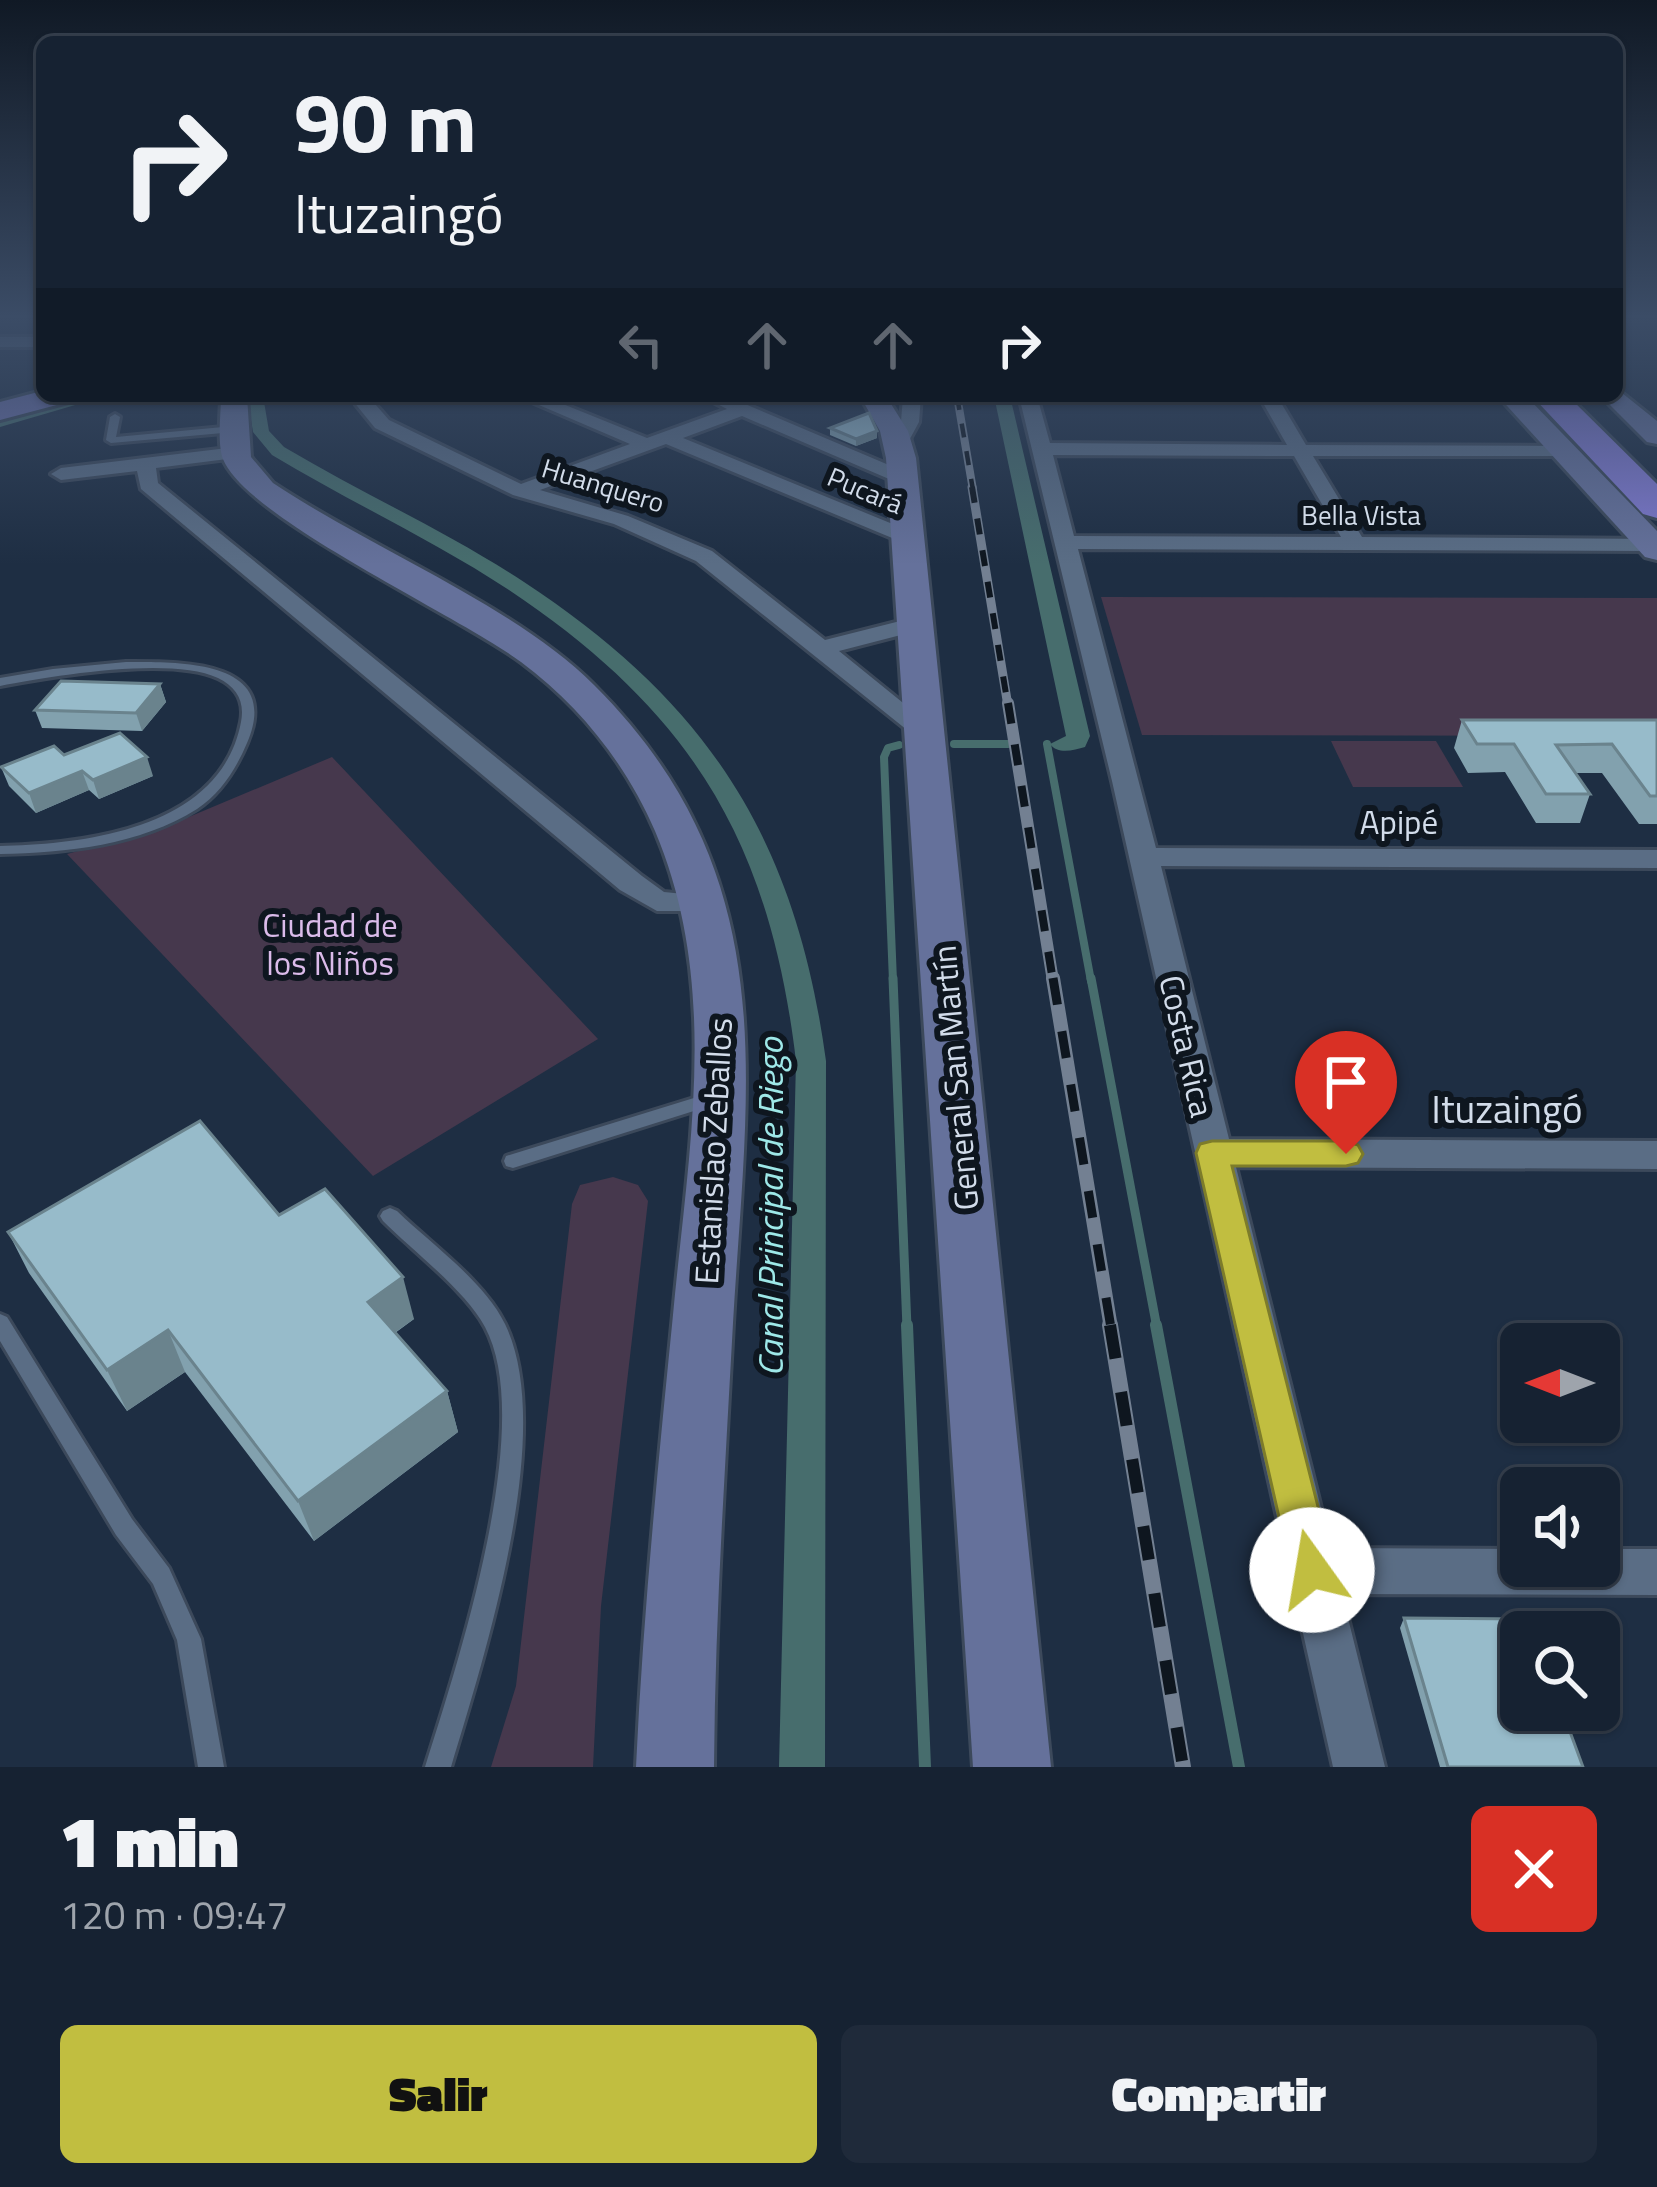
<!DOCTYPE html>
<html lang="es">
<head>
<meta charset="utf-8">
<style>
	body { margin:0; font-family:"Titillium Web",sans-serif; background:#1f2a3a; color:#f1f3f6; height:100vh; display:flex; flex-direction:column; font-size:45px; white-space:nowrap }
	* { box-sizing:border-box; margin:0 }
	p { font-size:39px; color:#9ea4ac }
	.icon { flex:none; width:66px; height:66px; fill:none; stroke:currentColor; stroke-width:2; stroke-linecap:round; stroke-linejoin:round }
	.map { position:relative; height:1767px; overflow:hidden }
	.side { display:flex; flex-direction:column; background:#162232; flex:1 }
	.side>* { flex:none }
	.guide { position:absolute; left:36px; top:36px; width:1587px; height:366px; border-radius:18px; box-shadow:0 3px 9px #0004,0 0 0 3px #353f4d; background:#162232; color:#f1f3f6; overflow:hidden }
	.needle { width:78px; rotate:270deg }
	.tools { position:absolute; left:1500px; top:1323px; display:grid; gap:24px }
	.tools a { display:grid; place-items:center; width:120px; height:120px; border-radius:18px; background:#162232; box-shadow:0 3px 9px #0004,0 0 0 3px #353f4d; font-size:60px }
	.pin { position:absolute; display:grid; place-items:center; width:102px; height:102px; color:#fff; margin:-123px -51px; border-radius:50% 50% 50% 0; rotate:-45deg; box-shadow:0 0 12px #0007 }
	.pin .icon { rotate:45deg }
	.me { position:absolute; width:132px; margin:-66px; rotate:347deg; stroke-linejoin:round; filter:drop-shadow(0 0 9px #0008) }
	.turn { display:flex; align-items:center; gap:42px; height:252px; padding:0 60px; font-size:54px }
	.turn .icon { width:156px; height:156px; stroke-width:2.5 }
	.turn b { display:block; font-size:84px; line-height:102px }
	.lanes { display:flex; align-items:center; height:114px; padding:0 60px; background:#0003; justify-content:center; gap:60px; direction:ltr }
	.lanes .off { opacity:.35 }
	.round { display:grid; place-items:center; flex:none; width:126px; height:126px; border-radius:18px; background:#1f2a3a }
	.headline { display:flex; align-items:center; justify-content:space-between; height:204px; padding:0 60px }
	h1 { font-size:72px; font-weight:800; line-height:90px }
	.action { display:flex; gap:24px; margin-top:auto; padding:24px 60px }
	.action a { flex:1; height:138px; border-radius:18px; background:#c1be40; color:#111; font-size:48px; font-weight:800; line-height:138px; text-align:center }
	.action a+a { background:#1f2a3a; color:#f1f3f6 }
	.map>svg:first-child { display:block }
	.green { fill:#46384d }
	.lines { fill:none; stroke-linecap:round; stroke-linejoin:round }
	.stream-far2 { stroke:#476d6d; stroke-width:8 }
	.stream-far1 { stroke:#476d6d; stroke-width:9 }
	.stream { stroke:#476d6d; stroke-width:12 }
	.canal { fill:#476d6d; fill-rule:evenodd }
	.lane-casing { stroke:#3c495b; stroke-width:6 }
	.street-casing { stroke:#3c495b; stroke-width:6 }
	.secondary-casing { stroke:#3c495b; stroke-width:6 }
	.primary-casing { stroke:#3c495b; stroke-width:6 }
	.highway-casing { stroke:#3c495b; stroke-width:6 }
	.lane { fill:#5a6d85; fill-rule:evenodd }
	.street { fill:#5a6d85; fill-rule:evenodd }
	.secondary { fill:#65719b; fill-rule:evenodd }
	.primary { fill:#7074b1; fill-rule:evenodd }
	.highway { fill:#7e79ce; fill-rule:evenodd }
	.rail-far4-casing { stroke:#738092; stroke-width:8 }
	.rail-far3-casing { stroke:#738092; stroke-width:9 }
	.rail-far2-casing { stroke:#738092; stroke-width:12 }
	.rail-far1-casing { stroke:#738092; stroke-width:14 }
	.rail-casing { stroke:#738092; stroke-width:16 }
	.rail-far4 { stroke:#0e161f; stroke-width:4.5; stroke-dasharray:14; stroke-linecap:butt }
	.rail-far3 { stroke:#0e161f; stroke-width:6; stroke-dasharray:16; stroke-linecap:butt }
	.rail-far2 { stroke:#0e161f; stroke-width:8; stroke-dasharray:21; stroke-linecap:butt }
	.rail-far1 { stroke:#0e161f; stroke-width:9; stroke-dasharray:27; stroke-linecap:butt }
	.rail { stroke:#0e161f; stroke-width:12; stroke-dasharray:34; stroke-linecap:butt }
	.wall { fill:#82a1ae }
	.shaded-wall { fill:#6a838d }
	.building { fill:#97bbca; stroke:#6a838d; stroke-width:3 }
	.route { fill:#c1be40; stroke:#7d7c2a; stroke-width:3 }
	.labels { text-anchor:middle; stroke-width:12; stroke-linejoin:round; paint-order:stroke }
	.far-street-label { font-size:27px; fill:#d2dcea; stroke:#0e161f }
	.street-label { font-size:33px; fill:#d2dcea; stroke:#0e161f }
	.park-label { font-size:33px; fill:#dbbbea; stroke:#0e161f }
	.water-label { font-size:36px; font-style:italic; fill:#9ee8e8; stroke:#0e161f }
	.near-street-label { font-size:39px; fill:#d2dcea; stroke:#0e161f }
</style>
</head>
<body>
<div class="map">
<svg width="1657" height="1767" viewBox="0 0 1657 1767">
	<rect width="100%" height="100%" fill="#1e2e43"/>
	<g class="green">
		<polygon points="1101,597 1657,598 1657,736 1142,735"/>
		<polygon points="1331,741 1436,741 1463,787 1353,787"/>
		<polygon points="332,757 598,1039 373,1176 67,854 165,827"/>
		<polygon points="613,1177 638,1185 648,1201 601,1606 593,1767 491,1767 516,1686 572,1204 580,1185"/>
	</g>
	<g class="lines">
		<g class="stream-far2">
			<polyline points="954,744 1008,744"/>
			<polyline points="1047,744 1091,981"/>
			<polyline points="893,981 884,757 888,748 899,745"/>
		</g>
		<g class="stream-far1">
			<polyline points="893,978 907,1328"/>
			<polyline points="1091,978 1157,1328"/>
		</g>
		<g class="stream">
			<polyline points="907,1325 925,1767"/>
			<polyline points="1156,1325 1239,1767"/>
		</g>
		<g class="canal">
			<polygon points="79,396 106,396 0,427 0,417"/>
			<path d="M247,396H263L269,431L284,447C363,494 448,532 524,582C711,705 796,841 826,1061L825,1767H779L796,1061C770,843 693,713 509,590C433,540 350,502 272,455L253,432Z"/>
			<path d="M994,396H1010L1090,736L1085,747C1074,750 1058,755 1050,744L1066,736Z"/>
		</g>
		<defs>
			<g id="lane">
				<polygon points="115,414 120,417 116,437 234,426 239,429 234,432 111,443 106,440 110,417"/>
				<path d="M126,662C179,662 283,659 247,743C236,769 221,793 197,809C140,845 66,853 0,854V846C88,844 221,828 241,722C245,702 237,687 218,678C170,656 53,676 0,686V678L53,669Z"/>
				<polygon points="710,1093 716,1094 719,1099 716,1104 513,1168 506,1166 504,1161 506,1156"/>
				<path d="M390,1208L397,1211C431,1244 484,1281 505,1324C557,1431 484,1657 451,1767H425C457,1665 537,1424 485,1327C466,1291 413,1251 383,1221L380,1216L383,1211Z"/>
				<polygon points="0,1314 7,1317 132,1519 169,1568 201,1639 224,1767 198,1767 177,1640 153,1584 116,1535 0,1341"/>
			</g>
			<g id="street">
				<rect x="0" y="337" width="42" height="10"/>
				<polygon points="349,396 368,396 389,420 521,484 630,444 518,396 543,396 647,438 727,409 702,396 726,396 910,474 910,482 896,482 742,416 683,438 917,534 920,539 909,545 666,444 540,490 628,516 712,551 825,640 916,617 924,619 924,629 839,651 939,732 926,740 917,738 696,561 614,524 513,495 375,428"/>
				<polygon points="903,396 921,396 919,422 905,448 898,450 888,444 901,422"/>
				<path d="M1019,396H1037L1050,443L1287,445L1259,396H1277L1306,445L1564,446L1574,452L1571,456H1313L1362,537L1657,539V551L1078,549L1156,848L1657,850V868L1161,866L1229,1139L1657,1141V1169L1236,1167L1331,1548L1521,1549V1566H1599V1549H1657V1595L1342,1594L1385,1767H1333L1112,781ZM1053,455L1294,456L1341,537L1074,536Z"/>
				<polygon points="236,447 243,449 243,457 156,468 158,483 642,876 664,892 714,897 718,904 714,911 657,911 620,890 141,489 137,471 61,480 51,474 61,468"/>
			</g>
			<g id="secondary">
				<polygon points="1617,389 1657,421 1657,444 1647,442 1601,396 1617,396"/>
				<path d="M221,396H247L251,457L273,483C370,548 514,605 594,685C786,876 747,1081 733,1323C725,1471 715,1619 714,1767H636C643,1616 658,1465 673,1315C688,1152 721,987 655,831C626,764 580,706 521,662C460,616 247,519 223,459C217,443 221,414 221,396Z"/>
				<polygon points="860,396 886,396 908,431 916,458 1051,1767 973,1767 886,458 880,431"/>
				<polygon points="1498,396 1526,396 1657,531 1657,560 1645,557"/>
			</g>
			<polygon id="primary" points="42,391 42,396 72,396 68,402 0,420 0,402"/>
			<polygon id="highway" points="1532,396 1568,396 1657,484 1657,518 1643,514"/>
		</defs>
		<use href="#lane" class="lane-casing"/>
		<use href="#street" class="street-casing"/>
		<use href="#secondary" class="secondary-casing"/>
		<use href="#primary" class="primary-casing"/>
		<use href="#highway" class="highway-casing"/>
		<use href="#lane" class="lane"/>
		<use href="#street" class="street"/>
		<use href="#secondary" class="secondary"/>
		<use href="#primary" class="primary"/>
		<use href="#highway" class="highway"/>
		<defs>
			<polyline id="rail-far4" points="957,396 973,490"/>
			<polyline id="rail-far3" points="972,487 1008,706"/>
			<polyline id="rail-far2" points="1008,703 1053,981"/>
			<polyline id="rail-far1" points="1053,978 1111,1328"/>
			<polyline id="rail" points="1110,1325 1183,1767"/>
		</defs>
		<use href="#rail-far4" class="rail-far4-casing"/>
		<use href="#rail-far3" class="rail-far3-casing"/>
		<use href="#rail-far2" class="rail-far2-casing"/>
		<use href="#rail-far1" class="rail-far1-casing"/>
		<use href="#rail" class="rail-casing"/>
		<use href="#rail-far4" class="rail-far4"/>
		<use href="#rail-far3" class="rail-far3"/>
		<use href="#rail-far2" class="rail-far2"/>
		<use href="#rail-far1" class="rail-far1"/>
		<use href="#rail" class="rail"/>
	</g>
	<g class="wall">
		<polygon points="830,428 877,431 877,438 856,446 830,435"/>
		<polygon points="160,684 166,702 142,731 42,728 35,710"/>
		<polygon points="1462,720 1657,720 1657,824 1639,824 1602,773 1576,773 1590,794 1580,823 1536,823 1505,772 1468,773 1454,748"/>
		<polygon points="64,755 153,776 99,799 89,790 36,813 9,786 1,767"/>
		<polygon points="279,1215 414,1319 395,1333 447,1391 458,1432 314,1541 185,1372 127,1411 29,1273 8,1232"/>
		<polygon points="1404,1618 1583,1767 1440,1767 1400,1628"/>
	</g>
	<g class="shaded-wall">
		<polygon points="877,431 877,438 856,446 856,439"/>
		<polygon points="160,684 166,702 142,731 136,713"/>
		<polygon points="147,757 153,776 99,799 93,780"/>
		<polygon points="82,771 89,790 36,813 29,793"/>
		<polygon points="403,1277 414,1319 380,1343 368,1302"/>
		<polygon points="168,1330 185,1372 127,1411 107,1370"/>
		<polygon points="447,1391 458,1432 314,1541 298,1501"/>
	</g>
	<g class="building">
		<polygon points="869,413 877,431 856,439 830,428"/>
		<polygon points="61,681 160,684 136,713 35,710"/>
		<polygon points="1462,720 1657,720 1657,796 1650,796 1612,744 1556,745 1590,794 1546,794 1514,744 1477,744"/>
		<polygon points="120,733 147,757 93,780 82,771 29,793 1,767 54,746 64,755"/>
		<polygon points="200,1121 279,1215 325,1189 403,1277 368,1302 447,1391 298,1501 168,1330 107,1370 8,1232"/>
		<polygon points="1404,1618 1529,1619 1534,1632 1521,1632 1521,1710 1562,1710 1583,1767 1448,1767"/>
	</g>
	<linearGradient id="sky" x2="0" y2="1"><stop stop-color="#101925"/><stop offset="0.56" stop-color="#3b4c66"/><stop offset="1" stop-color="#3b4c66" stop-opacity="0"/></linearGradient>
	<rect width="1657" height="565" fill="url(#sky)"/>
	<polygon class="route" points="1212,1141 1346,1141 1358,1145 1363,1154 1358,1163 1346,1166 1232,1166 1334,1570 1327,1585 1312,1591 1297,1585 1291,1570 1196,1153 1200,1144"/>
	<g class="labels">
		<g class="far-street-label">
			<text transform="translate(603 486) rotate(17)" y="9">Huanquero</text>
			<text transform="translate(865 491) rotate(23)" y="9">Pucará</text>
			<text x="1361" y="525">Bella Vista</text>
		</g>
		<g class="street-label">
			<text x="1399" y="834">Apipé</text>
			<text transform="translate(1187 1046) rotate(77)" y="12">Costa Rica</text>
			<text transform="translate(955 1078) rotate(-95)" y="12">General San Martín</text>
			<text transform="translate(713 1151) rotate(-87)" y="12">Estanislao Zeballos</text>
		</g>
		<g class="park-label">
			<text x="330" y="937">Ciudad de<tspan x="330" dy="38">los Niños</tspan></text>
		</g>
		<g class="water-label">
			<text transform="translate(770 1207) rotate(-90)" y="13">Canal Principal de Riego</text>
		</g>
		<g class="near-street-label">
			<text x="1507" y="1123">Ituzaingó</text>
		</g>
	</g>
</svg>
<div class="tools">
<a><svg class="needle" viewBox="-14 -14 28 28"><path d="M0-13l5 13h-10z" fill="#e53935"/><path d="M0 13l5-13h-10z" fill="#9ea4ac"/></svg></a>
<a><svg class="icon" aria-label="sound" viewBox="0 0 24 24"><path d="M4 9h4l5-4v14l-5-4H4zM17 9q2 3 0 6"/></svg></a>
<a><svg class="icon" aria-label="search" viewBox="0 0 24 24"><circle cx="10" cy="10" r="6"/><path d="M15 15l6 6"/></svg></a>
</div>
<div class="pin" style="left:1346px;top:1154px;background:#d93025"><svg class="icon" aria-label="arrive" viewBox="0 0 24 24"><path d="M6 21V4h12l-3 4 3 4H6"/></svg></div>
<svg class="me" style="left:1312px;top:1570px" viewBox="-20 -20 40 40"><circle r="19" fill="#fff"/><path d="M0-13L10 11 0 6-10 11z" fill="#c1be40"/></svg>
<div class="guide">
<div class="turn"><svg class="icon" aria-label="right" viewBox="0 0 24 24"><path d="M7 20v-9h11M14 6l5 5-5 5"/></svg><div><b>90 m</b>Ituzaingó</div></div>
<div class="lanes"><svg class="icon off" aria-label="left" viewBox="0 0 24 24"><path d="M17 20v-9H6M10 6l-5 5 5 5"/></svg><svg class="icon off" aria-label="ahead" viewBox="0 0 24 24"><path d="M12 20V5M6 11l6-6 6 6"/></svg><svg class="icon off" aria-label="ahead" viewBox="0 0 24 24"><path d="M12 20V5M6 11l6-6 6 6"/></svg><svg class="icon" aria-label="right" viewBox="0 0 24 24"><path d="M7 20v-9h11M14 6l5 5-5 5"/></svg></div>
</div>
</div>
<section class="side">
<div class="headline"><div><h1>1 min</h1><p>120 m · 09:47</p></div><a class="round" style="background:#d93025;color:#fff"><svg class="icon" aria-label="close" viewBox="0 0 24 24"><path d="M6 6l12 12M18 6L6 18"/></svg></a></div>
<div class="action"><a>Salir</a><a>Compartir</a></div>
</section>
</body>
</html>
